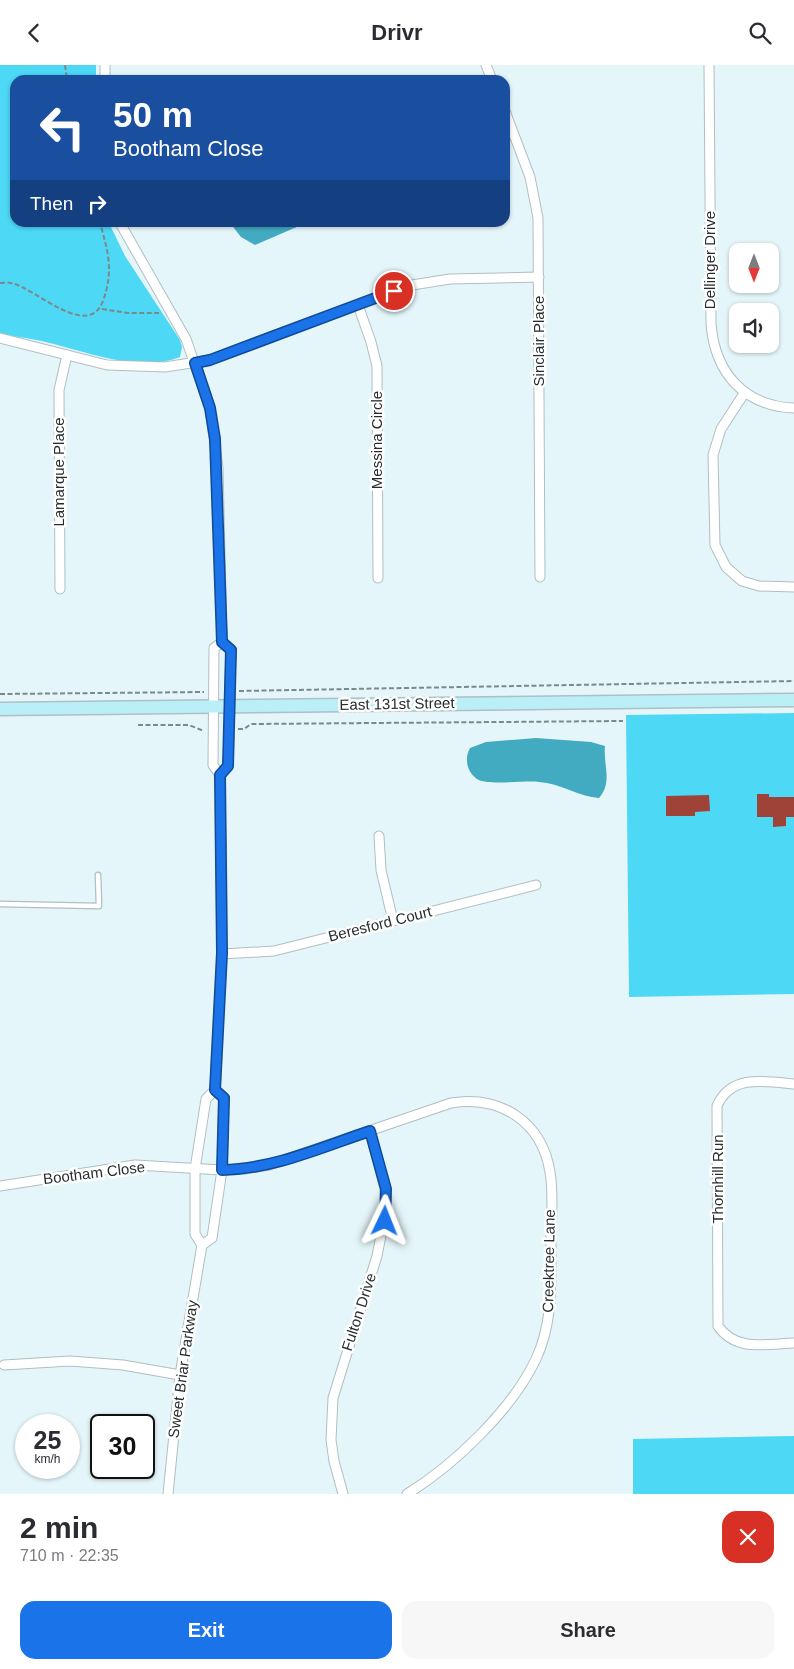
<!DOCTYPE html>
<html lang="en">
<head>
<meta charset="utf-8">
<style>
	body { margin:0; font-family:Arial,sans-serif; background:#f7f7f7; color:#2b2b33; height:100vh; display:flex; flex-direction:column; font-size:19px; white-space:nowrap }
	* { box-sizing:border-box; margin:0 }
	p { font-size:16px; color:#7c7c81 }
	.icon { flex:none; width:28px; height:28px; fill:none; stroke:currentColor; stroke-width:2; stroke-linecap:round; stroke-linejoin:round }
	.map { position:relative; height:1429px; overflow:hidden }
	.side { display:flex; flex-direction:column; background:#fff; flex:1 }
	.side>* { flex:none }
	.banner { position:absolute; left:10px; top:10px; width:500px; height:152px; border-radius:15px; box-shadow:0 1px 4px #0004; background:#1a4fa0; color:#fff; overflow:hidden }
	.needle { width:32px; rotate:180deg }
	.buttons { position:absolute; left:729px; top:178px; display:grid; gap:10px }
	.buttons a { display:grid; place-items:center; width:50px; height:50px; border-radius:10px; background:#fff; box-shadow:0 1px 4px #0004; font-size:25px }
	.speed { position:absolute; left:15px; top:1349px; display:flex; gap:10px; font-size:25px; font-weight:700; text-align:center }
	.speed>* { display:grid; place-content:center; width:65px; height:65px; border-radius:50%; background:#fff; box-shadow:0 1px 4px #0004; line-height:1 }
	.speed small { font-size:12px; font-weight:400 }
	.speed .limit { border:2px solid #111; border-radius:8px; background:#fff; color:#111 }
	.pin { position:absolute; display:grid; place-items:center; width:42px; height:42px; color:#fff; margin:-21px; border:2px solid #fff; border-radius:50%; box-shadow:0 1px 5px #0007 }
	.me { position:absolute; width:55px; margin:-28px; rotate:2deg; stroke-linejoin:round; filter:drop-shadow(0 0 4px #0008) }
	.turn { display:flex; align-items:center; gap:18px; height:105px; padding:0 20px; font-size:22px }
	.turn .icon { width:65px; height:65px; stroke-width:2.5 }
	.turn b { display:block; font-size:35px; line-height:42px }
	.then { display:flex; align-items:center; height:48px; padding:0 20px; background:#0003; gap:10px; font-size:19px }
	.round { display:grid; place-items:center; flex:none; width:52px; height:52px; border-radius:15px; background:#f7f7f7 }
	.overview { display:flex; align-items:center; justify-content:space-between; height:85px; padding:0 20px }
	h1 { font-size:30px; font-weight:800; line-height:38px }
	.button { display:flex; gap:10px; margin-top:auto; padding:10px 20px }
	.button a { flex:1; height:58px; border-radius:15px; background:#1a73e8; color:#fff; font-size:20px; font-weight:800; line-height:58px; text-align:center }
	.button a+a { background:#f7f7f7; color:#2b2b33 }
	header { display:flex; justify-content:space-between; align-items:center; height:65px; padding:0 20px; background:#fff; font-size:22px; font-weight:800 }
	.map>svg:first-child { display:block }
	.green { fill:#4dd8f5 }
	.water { fill:#43abc1 }
	.building { fill:#9f4338 }
	.lines { fill:none; stroke-linecap:round; stroke-linejoin:round }
	.lane-casing { stroke:#afbfc3; stroke-width:7 }
	.street-casing { stroke:#afbfc3; stroke-width:11 }
	.secondary-casing { stroke:#afbfc3; stroke-width:15 }
	.path { stroke:#7d888b; stroke-width:2; stroke-dasharray:5 2.5; stroke-linecap:butt }
	.lane { stroke:#fff; stroke-width:4.5 }
	.street { stroke:#fff; stroke-width:9 }
	.secondary { stroke:#baeff8; stroke-width:12 }
	.route-casing { stroke:#114b97; stroke-width:12 }
	.route { stroke:#1a73e8; stroke-width:9 }
	.labels { text-anchor:middle; stroke-width:5; stroke-linejoin:round; paint-order:stroke }
	.street-label { font-size:15px; fill:#272d2f; stroke:#fff }
</style>
</head>
<body>
<header><svg class="icon" aria-label="back" viewBox="0 0 24 24"><path d="M15 5l-7 7 7 7"/></svg>Drivr<svg class="icon" aria-label="search" viewBox="0 0 24 24"><circle cx="10" cy="10" r="6"/><path d="M15 15l6 6"/></svg></header>
<div class="map">
<svg width="794" height="1429" viewBox="0 0 794 1429">
	<rect width="100%" height="100%" fill="#e5f6fa"/>
	<g class="green">
		<path d="M0,0H96V15H15V158H109L125,191L180,275L182,282L180,292C141,307 92,289 54,279C36,274 18,272 0,269Z"/>
		<polygon points="794,648 794,929 629,932 626,650"/>
		<polygon points="794,1371 794,1429 633,1429 633,1374"/>
	</g>
	<g class="water">
		<polygon points="230,158 306,158 255,180 241,172"/>
		<path d="M536,673L591,677L605,681C603,700 613,717 599,733C579,732 560,718 539,717C526,715 487,721 477,714C467,707 464,694 470,683L486,677Z"/>
	</g>
	<g class="building">
		<polygon points="757,729 769,729 769,732 794,732 794,752 786,752 786,761 773,762 773,752 757,752"/>
		<polygon points="709,730 710,746 695,747 695,751 666,751 666,731"/>
	</g>
	<g class="lines">
		<defs>
			<polyline id="lane" points="0,839 99,841 98,810"/>
			<g id="street">
				<polyline points="105,0 105,15"/>
				<polyline points="486,0 492,15"/>
				<path d="M709,0L711,259C715,308 744,341 794,343"/>
				<polyline points="505,46 530,112 538,153 540,512"/>
				<polyline points="120,158 186,274 210,343 218,403 222,577 231,585 228,701 220,710"/>
				<polyline points="358,240 371,277 377,301 378,513"/>
				<polyline points="0,273 107,300 165,302 210,295 412,220 450,214 539,212"/>
				<polyline points="745,327 721,364 713,390 715,480 726,502 742,516 759,521 794,522"/>
				<polyline points="60,524 59,325 67,290"/>
				<polyline points="379,771 381,805 393,856"/>
				<polyline points="222,889 274,886 536,820"/>
				<path d="M794,1019C765,1016 731,1009 717,1041L718,1261C736,1287 766,1279 794,1278"/>
				<path d="M0,1121L135,1100L222,1105L245,1104L269,1100L451,1038C501,1030 542,1057 550,1107C554,1130 551,1156 551,1179C551,1218 553,1258 536,1294C512,1345 454,1400 407,1429"/>
				<polyline points="202,1180 212,1173 222,1105 224,1033 215,1025"/>
				<polyline points="4,1300 70,1296 123,1300 180,1310"/>
				<polyline points="168,1429 180,1310 202,1180 195,1169 195,1104 206,1034 215,1025 222,889 220,710 213,700 214,583 222,577"/>
				<polyline points="343,1429 334,1396 331,1375 333,1333 377,1191 386,1145 385,1124 370,1066"/>
			</g>
			<polyline id="secondary" points="0,644 794,635"/>
		</defs>
		<use href="#lane" class="lane-casing"/>
		<use href="#street" class="street-casing"/>
		<use href="#secondary" class="secondary-casing"/>
		<g class="path">
			<polyline points="65,0 67,15"/>
			<path d="M0,218C3,218 8,217 11,218C34,222 88,276 103,236C114,206 108,186 100,158"/>
			<polyline points="102,244 128,248 159,248"/>
			<polyline points="239,626 794,616"/>
			<polyline points="0,629 204,627"/>
			<polyline points="138,660 189,660 204,666"/>
			<polyline points="238,664 244,664 251,659 623,656"/>
		</g>
		<use href="#lane" class="lane"/>
		<use href="#street" class="street"/>
		<use href="#secondary" class="secondary"/>
	</g>
	<g class="lines">
		<defs>
			<path id="route" d="M385,1156L386,1124L370,1066C322,1082 274,1104 222,1105L224,1033L215,1025L222,888L220,710L228,701L231,585L222,577L215,374L210,343L195,298L210,295L394,226"/>
		</defs>
		<use href="#route" class="route-casing"/>
		<use href="#route" class="route"/>
	</g>
	<g class="labels">
		<g class="street-label">
			<text transform="translate(710 195) rotate(-90)" y="5">Dellinger Drive</text>
			<text transform="translate(539 276) rotate(-90)" y="5">Sinclair Place</text>
			<text transform="translate(377 375) rotate(-90)" y="5">Messina Circle</text>
			<text transform="translate(59 407) rotate(-90)" y="5">Lamarque Place</text>
			<text transform="translate(397 639) rotate(-1)" y="5">East 131st Street</text>
			<text transform="translate(380 859) rotate(-14)" y="5">Beresford Court</text>
			<text transform="translate(94 1108) rotate(-7)" y="5">Bootham Close</text>
			<text transform="translate(718 1114) rotate(-90)" y="5">Thornhill Run</text>
			<text transform="translate(549 1196) rotate(-89)" y="5">Creektree Lane</text>
			<text transform="translate(359 1247) rotate(-72)" y="5">Fulton Drive</text>
			<text transform="translate(183 1304) rotate(-82)" y="5">Sweet Briar Parkway</text>
		</g>
	</g>
</svg>
<div class="buttons">
<a><svg class="needle" viewBox="-14 -14 28 28"><path d="M0-13l5 13h-10z" fill="#e53935"/><path d="M0 13l5-13h-10z" fill="#7c7c81"/></svg></a>
<a><svg class="icon" aria-label="sound" viewBox="0 0 24 24"><path d="M4 9h4l5-4v14l-5-4H4zM17 9q2 3 0 6"/></svg></a>
</div>
<div class="speed"><div>25<small>km/h</small></div><div class="limit">30</div></div>
<div class="pin" style="left:394px;top:226px;background:#d93025"><svg class="icon" aria-label="arrive" viewBox="0 0 24 24"><path d="M6 21V4h12l-3 4 3 4H6"/></svg></div>
<svg class="me" style="left:385px;top:1156px" viewBox="-20 -20 40 40"><path d="M0-17L14 15 0 8-14 15z" fill="#1a73e8" stroke="#fff" stroke-width="4"/></svg>
<div class="banner">
<div class="turn"><svg class="icon" aria-label="left" viewBox="0 0 24 24"><path d="M17 20v-9H6M10 6l-5 5 5 5"/></svg><div><b>50 m</b>Bootham Close</div></div>
<div class="then">Then<svg class="icon" aria-label="right" viewBox="0 0 24 24"><path d="M7 20v-9h11M14 6l5 5-5 5"/></svg></div>
</div>
</div>
<section class="side">
<div class="overview"><div><h1>2 min</h1><p>710 m · 22:35</p></div><a class="round" style="background:#d93025;color:#fff"><svg class="icon" aria-label="close" viewBox="0 0 24 24"><path d="M6 6l12 12M18 6L6 18"/></svg></a></div>
<div class="button"><a>Exit</a><a>Share</a></div>
</section>
</body>
</html>
